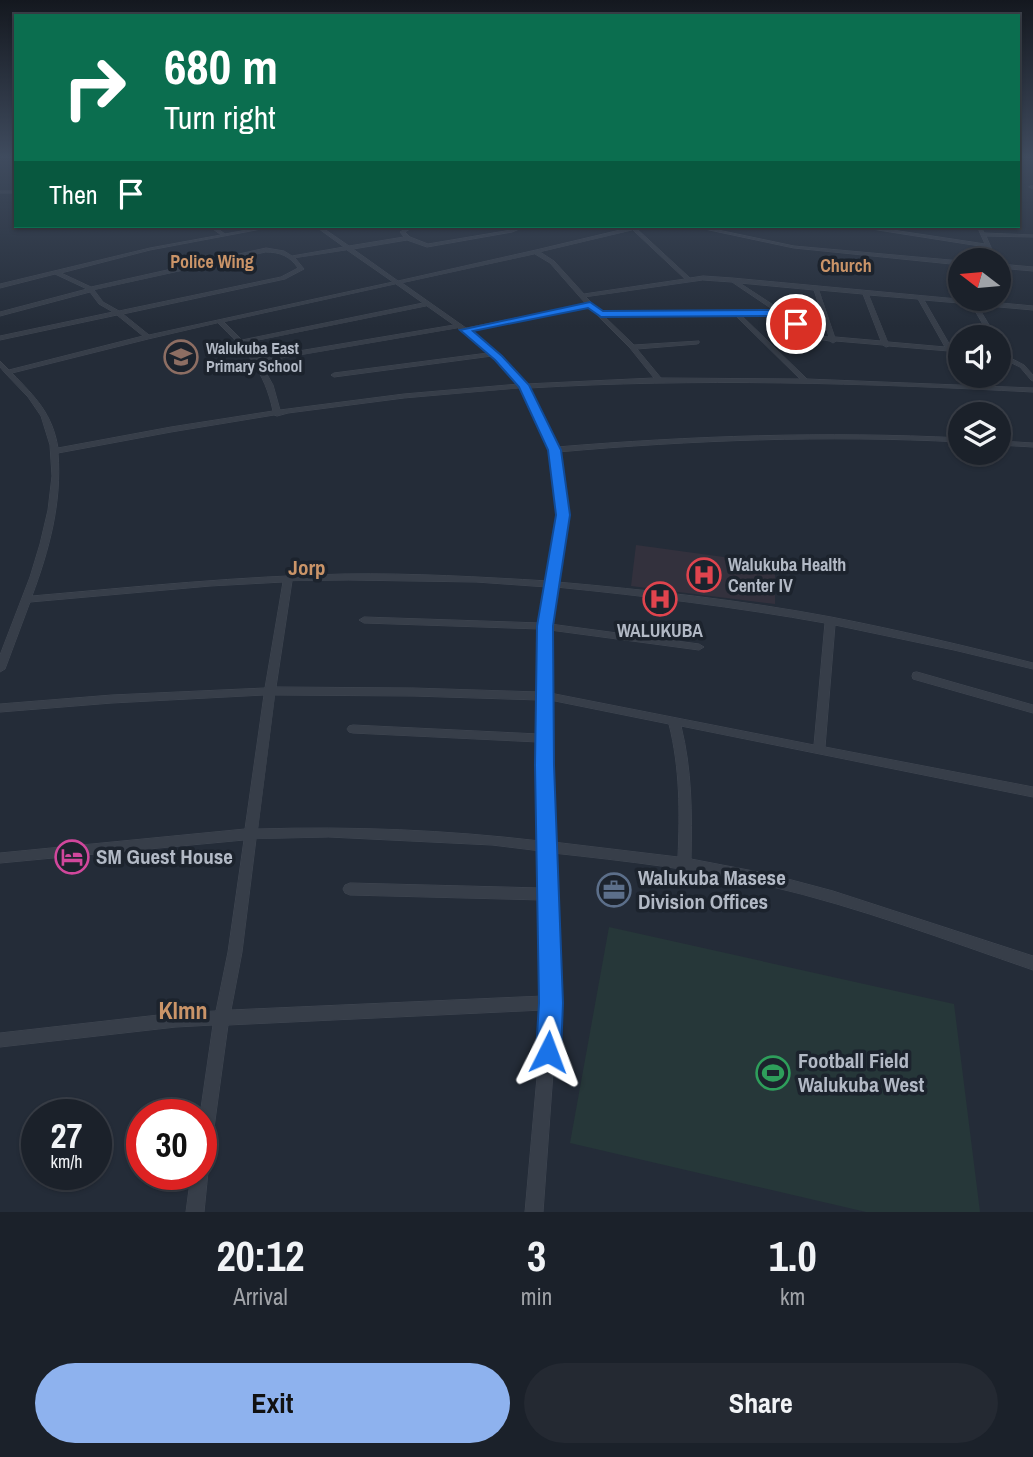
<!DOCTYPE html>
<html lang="en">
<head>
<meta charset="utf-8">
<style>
	body { margin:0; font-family:"Archivo Narrow",sans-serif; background:#242932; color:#f1f3f6; height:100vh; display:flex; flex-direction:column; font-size:26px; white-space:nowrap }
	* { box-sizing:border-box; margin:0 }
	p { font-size:23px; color:#a0a3a8 }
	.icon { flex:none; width:38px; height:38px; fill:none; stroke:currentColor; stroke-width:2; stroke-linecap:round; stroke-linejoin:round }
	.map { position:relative; height:1212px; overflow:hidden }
	.side { display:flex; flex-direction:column; background:#1b212a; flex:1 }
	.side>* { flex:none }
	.top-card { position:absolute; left:14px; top:14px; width:1006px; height:214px; border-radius:0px; box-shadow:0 2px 5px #0004,0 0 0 2px #393e47; background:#0b6e4f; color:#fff; overflow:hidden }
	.needle { width:46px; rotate:286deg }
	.fabs { position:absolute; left:948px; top:248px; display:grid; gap:14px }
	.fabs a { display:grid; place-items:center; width:63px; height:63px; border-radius:50%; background:#1b212a; box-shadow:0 2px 5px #0004,0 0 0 2px #393e47; font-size:35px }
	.speed { position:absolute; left:21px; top:1099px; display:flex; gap:14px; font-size:35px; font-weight:700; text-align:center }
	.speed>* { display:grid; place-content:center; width:91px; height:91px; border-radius:50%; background:#1b212a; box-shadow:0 2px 5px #0004,0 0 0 2px #393e47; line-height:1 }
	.speed small { font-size:18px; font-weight:400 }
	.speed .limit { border:10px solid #d22; background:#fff; color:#111 }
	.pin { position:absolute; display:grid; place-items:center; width:60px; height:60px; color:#fff; margin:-30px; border:4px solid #fff; border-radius:50%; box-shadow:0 2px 7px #0007 }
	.me { position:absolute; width:77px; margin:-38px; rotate:3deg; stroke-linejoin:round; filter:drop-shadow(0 0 5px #0008) }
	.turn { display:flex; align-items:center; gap:24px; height:147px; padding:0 35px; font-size:32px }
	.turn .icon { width:91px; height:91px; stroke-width:2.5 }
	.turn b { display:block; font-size:49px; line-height:60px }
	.then { display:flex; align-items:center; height:66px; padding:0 35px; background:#0003; gap:14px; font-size:26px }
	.eta { display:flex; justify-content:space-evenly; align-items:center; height:119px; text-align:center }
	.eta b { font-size:42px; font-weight:800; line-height:49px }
	.primary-button { display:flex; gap:14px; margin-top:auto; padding:14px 35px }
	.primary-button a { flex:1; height:80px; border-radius:42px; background:#8eb2ee; color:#111; font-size:28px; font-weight:800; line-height:80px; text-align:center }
	.primary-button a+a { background:#242932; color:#f1f3f6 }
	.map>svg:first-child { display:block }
	.medical { fill:#33313d }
	.green { fill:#263739 }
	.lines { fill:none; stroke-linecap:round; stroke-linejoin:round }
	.street-casing { stroke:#404752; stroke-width:1 }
	.street { fill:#373e49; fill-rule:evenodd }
	.route { fill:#1a73e8; stroke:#114b97; stroke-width:2 }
	.labels { text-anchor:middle; stroke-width:7; stroke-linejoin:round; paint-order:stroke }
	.far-poi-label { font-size:16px; font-weight:bold; fill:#b2b9c5; stroke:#1c232d; text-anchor:start }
	.far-quarter-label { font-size:18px; font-weight:bold; fill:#ca9468; stroke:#1c232d }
	.poi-label { font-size:18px; font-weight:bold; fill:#b2b9c5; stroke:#1c232d; text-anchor:start }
	.quarter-label { font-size:21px; font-weight:bold; fill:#ca9468; stroke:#1c232d }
	.near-poi-label { font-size:21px; font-weight:bold; fill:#b2b9c5; stroke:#1c232d; text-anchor:start }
	.near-quarter-label { font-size:24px; font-weight:bold; fill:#ca9468; stroke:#1c232d }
</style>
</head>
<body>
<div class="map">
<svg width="1033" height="1212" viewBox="0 0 1033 1212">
	<rect width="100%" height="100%" fill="#242c38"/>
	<polygon class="medical" points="636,545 775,564 775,604 631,586"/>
	<polygon class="green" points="609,927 954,1004 980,1212 866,1212 570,1143"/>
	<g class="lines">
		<defs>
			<g id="street">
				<polygon points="1031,186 1033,186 1033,189 1029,187"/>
				<rect x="0" y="191" width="16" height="2"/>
				<path d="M209,226H214L225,234L269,226H277L150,250L61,273L91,287L266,248L284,251L292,256L344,247L315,226H320L349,246L404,237L400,232L410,226H415L405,232L410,237L428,244L511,230L517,227V226H521L522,228L512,232L427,247L407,240L353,249L398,281L536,250L637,226H644L637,229L690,278L703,276L732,278L1033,306V310L977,305L997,338H991L971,304L924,300L951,347L961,348V352L889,346L886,347L883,345L836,341L833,343L830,341L817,339L780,315H741L807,379L1033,388V392C864,383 697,378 529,388L557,447C691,436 826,431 961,438V442C826,435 692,440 558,452L567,515L557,582C648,590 741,600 831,617C898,630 966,646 1033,663V669L954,650L835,625L825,747L1033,787V797L681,726C692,770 692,814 691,859L769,874L833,891L1033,956V970C946,940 859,907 769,886C698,869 626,861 553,853L558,1003L543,1212H525L543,1010L228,1025L208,1172L204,1212H186L191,1174H201L200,1115L213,1025L176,1027L0,1047V1033L176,1013L216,1011L228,952L244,840L0,863V853L245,829L264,695L112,703L0,712V704L112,695L265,688L283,582L210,586L30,602L5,669L0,672V655L30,577L40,544L48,510L52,476L50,445L41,416L28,397L5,373L0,367V361L9,370L143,336L117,315L0,340V336L113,312L99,304L90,292L0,316V312L87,289L55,274L0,288V284L150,248L221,235ZM633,230L685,279L584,294L554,261L540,252ZM347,250L393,282L149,335L123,314L285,279L304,269L295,258ZM266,252C280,252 290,256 298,268L281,277L119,311L103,302L94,290ZM535,254L550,263L586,304L466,328L402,283ZM703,280L732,282L775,311L601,312L586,297ZM740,283L814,290L829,337L821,336ZM396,284L423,303L242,340L224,322ZM819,290L863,294L881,341L835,337ZM869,295L918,299L945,347L888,342ZM427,306L454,325L257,358L245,343ZM589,307L630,348L654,378L526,384L496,353L470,331ZM735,315L800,379L661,378L637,349L697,344L699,343V341L634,345L604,316ZM218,323C246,350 265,372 273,411L171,427L58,448C52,413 36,398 12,373L148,339ZM458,328L488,353L334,373L331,375L334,377L492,356L519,384L404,394L280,410L273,385L260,362ZM522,388L550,450L559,515L548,581C480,577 413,573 345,574C241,576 136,587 32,596C49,550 62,503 58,453L171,432L274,415L277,416L288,413L404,398ZM349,580L476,582L547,587L541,623L364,617L359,620L364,623L540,629L539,692L413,688L276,687L292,581ZM556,587C646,596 736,607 825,623L814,745L550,693V630L699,650L704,647L699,644L550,624ZM275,695L413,696L539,700L538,734L353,725L349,726L347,729L349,732L353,733L538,742L540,841C447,830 352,826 258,829ZM550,700L669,724C680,768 680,812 678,857L553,842ZM329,837L492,845L541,851V888L350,883L345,885L343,889L345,893L350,895L542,900L543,996L231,1010L242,952L256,839Z"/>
				<polygon points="691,226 699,226 794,246 961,261 961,265 794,248"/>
				<polygon points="857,226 866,226 985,244 977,226 981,226 984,233 1033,235 1033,237 986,236 997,261 992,261 986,247 859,227"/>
				<polygon points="999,264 1033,267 1033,271 999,268"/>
				<polygon points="999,352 1024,365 1033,375 1033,381 1031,380 1020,367 999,357"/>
				<polygon points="999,441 1033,443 1033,447 999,445"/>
				<polygon points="917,672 1033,705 1033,713 913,679 912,676 913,673"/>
			</g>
		</defs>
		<use href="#street" class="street-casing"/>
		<use href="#street" class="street"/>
	</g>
	<linearGradient id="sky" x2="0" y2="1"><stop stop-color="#14181f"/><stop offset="0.48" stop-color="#3f4b5e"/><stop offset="1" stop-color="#3f4b5e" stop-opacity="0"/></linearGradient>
	<rect width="1033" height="327" fill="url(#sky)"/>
	<polygon class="route" points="590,302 603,311 780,310 801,324 793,326 778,316 601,317 588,308 473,331 502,356 529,385 561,450 570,515 553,626 554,765 563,1003 561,1052 557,1061 548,1065 539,1061 536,1052 539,1003 535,765 537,626 556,515 548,450 519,387 495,360 460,330"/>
	<defs>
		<symbol id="school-ring" viewBox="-11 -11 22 22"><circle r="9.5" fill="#1c232d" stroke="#8d6e63" stroke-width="1.5"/><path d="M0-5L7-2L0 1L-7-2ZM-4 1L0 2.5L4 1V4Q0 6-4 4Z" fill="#8d6e63"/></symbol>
		<symbol id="hospital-ring" viewBox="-11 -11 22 22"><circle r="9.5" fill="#1c232d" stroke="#e0444e" stroke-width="1.5"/><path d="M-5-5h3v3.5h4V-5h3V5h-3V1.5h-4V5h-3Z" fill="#e0444e"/></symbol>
		<symbol id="hotel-ring" viewBox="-11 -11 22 22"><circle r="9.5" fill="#1c232d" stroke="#d1479c" stroke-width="1.5"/><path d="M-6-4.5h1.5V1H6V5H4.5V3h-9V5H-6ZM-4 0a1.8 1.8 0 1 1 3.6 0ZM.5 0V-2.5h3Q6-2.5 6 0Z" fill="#d1479c"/></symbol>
		<symbol id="office-ring" viewBox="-11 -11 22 22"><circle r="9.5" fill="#1c232d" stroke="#5c6f8a" stroke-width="1.5"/><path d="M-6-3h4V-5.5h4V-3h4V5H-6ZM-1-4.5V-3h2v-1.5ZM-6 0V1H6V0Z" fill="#5c6f8a"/></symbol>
		<symbol id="stadium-ring" viewBox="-11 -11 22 22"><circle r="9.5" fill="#1c232d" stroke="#2e9e5b" stroke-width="1.5"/><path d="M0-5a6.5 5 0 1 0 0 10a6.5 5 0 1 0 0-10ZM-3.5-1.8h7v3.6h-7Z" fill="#2e9e5b"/></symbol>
	</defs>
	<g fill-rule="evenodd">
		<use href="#school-ring" x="162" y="338" width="38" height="38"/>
		<use href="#hospital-ring" x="685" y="556" width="38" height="38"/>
		<use href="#hospital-ring" x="641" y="580" width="38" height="38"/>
		<use href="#hotel-ring" x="53" y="838" width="38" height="38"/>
		<use href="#office-ring" x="595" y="871" width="38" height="38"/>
		<use href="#stadium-ring" x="754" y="1054" width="38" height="38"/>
	</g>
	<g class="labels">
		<g class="far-poi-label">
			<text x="206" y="354">Walukuba East<tspan x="206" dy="18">Primary School</tspan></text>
		</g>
		<g class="far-quarter-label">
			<text x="212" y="268">Police Wing</text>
			<text x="846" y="272">Church</text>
		</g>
		<g class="poi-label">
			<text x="728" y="571">Walukuba Health<tspan x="728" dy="21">Center IV</tspan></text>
			<text x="660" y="637" text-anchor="middle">WALUKUBA</text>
		</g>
		<g class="quarter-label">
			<text x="307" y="575">Jorp</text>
		</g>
		<g class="near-poi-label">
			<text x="96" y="864">SM Guest House</text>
			<text x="638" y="885">Walukuba Masese<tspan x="638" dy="24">Division Offices</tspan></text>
			<text x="798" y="1068">Football Field<tspan x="798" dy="24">Walukuba West</tspan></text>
		</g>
		<g class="near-quarter-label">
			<text x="183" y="1019">Klmn</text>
		</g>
	</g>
</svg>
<div class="fabs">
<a><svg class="needle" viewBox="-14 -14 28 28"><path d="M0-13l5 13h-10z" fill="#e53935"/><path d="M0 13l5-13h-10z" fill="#a0a3a8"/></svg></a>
<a><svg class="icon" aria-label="sound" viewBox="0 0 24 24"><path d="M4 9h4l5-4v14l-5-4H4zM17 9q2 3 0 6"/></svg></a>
<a><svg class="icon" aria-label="layers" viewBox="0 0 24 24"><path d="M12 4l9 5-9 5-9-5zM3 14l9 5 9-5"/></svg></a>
</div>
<div class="speed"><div>27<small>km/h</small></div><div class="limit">30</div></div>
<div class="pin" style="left:796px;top:324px;background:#d93025"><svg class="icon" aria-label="arrive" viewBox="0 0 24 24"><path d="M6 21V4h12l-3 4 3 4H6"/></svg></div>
<svg class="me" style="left:548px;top:1052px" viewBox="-20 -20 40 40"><path d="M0-17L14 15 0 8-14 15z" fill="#1a73e8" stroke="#fff" stroke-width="4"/></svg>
<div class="top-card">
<div class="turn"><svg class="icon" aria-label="right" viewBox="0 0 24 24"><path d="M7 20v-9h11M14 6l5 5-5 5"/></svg><div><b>680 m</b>Turn right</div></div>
<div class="then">Then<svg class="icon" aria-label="arrive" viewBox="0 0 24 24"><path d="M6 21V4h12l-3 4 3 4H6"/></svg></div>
</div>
</div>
<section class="side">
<div class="eta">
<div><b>20:12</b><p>Arrival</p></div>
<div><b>3</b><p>min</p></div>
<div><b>1.0</b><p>km</p></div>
</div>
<div class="primary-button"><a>Exit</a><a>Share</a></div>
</section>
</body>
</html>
